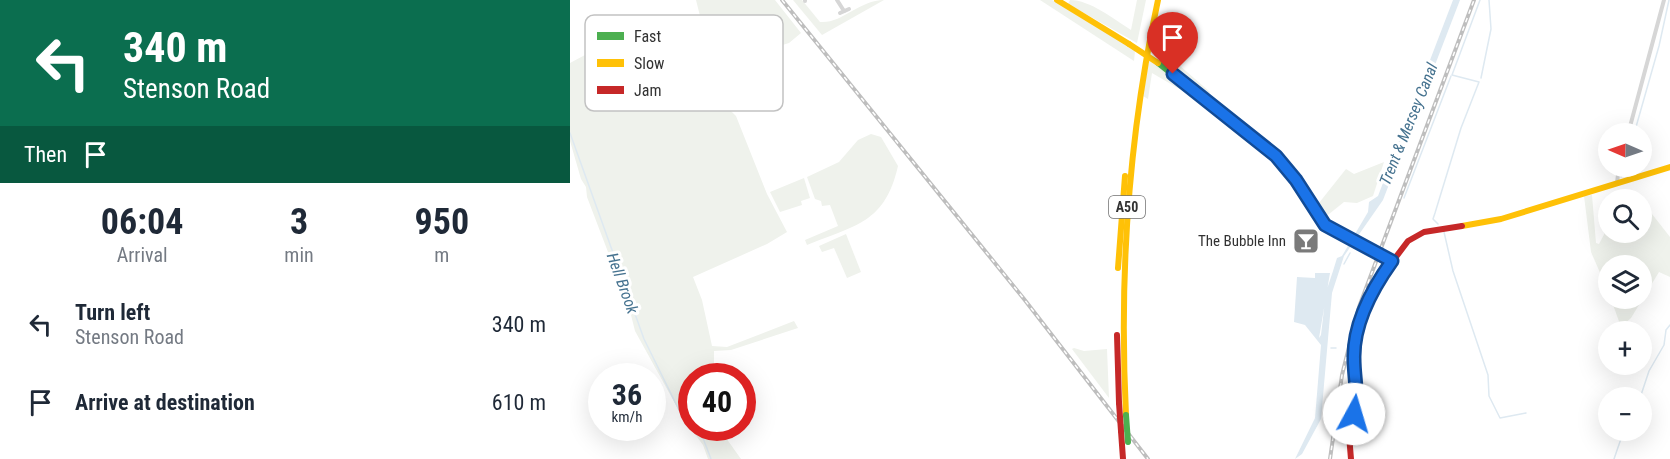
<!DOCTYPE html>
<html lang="en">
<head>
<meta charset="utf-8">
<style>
	body { margin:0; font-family:"Roboto Condensed",sans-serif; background:#f6f6f7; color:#1f2937; height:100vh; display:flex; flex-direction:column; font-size:22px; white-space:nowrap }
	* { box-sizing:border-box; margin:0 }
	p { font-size:20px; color:#747a83 }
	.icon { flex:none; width:33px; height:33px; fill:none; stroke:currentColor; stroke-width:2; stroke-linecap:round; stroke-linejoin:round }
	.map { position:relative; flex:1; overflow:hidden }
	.sheet { display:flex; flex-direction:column; background:#fff; width:570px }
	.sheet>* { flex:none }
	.guide { background:#0b6e4f; color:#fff; overflow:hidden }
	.needle { width:39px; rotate:272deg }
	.controls { position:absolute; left:1028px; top:123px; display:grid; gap:12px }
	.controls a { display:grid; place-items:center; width:54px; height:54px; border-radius:50%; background:#fff; box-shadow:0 6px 24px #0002; font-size:30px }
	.speed { position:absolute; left:18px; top:363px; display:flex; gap:12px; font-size:30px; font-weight:700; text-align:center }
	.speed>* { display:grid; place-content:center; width:78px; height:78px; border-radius:50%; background:#fff; box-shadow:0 6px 24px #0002; line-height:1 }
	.speed small { font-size:15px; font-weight:400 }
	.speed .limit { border:9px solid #d22; background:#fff; color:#111 }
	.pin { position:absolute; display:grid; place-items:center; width:51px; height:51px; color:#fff; margin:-62px -26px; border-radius:50% 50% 50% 0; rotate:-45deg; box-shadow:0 0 6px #0007 }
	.pin .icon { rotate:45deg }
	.me { position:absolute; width:66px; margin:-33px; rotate:6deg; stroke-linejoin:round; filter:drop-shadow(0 0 4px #0008) }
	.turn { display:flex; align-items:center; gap:21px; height:126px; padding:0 24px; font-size:27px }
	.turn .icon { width:78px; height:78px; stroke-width:2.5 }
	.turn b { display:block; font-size:42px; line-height:51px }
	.then { display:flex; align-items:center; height:57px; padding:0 24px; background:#0003; gap:12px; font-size:22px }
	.eta { display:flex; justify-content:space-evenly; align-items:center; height:102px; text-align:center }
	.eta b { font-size:36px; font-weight:700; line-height:42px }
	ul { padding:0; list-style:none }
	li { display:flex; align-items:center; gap:18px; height:78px; padding:0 24px }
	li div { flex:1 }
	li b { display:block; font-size:22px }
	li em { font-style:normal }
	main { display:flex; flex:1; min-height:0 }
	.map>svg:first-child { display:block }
	.green { fill:#eff2ec }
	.water { fill:#dee9f1 }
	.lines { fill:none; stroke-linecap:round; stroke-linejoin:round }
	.stream { stroke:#dee9f1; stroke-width:1.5 }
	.street { stroke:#d6d6d6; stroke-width:4 }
	.fast { stroke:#4caf50; stroke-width:6 }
	.slow { stroke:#ffc107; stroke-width:6 }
	.jam { stroke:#c62828; stroke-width:6 }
	.rail-casing { stroke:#bebebe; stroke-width:4 }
	.rail { stroke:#fff; stroke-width:1.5; stroke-dasharray:4.5; stroke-linecap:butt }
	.fast-bridge { stroke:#4caf50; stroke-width:6 }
	.slow-bridge { stroke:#ffc107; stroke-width:6 }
	.jam-bridge { stroke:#c62828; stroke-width:6 }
	.route-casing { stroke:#114b97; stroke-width:15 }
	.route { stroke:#1a73e8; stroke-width:10 }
	.labels { text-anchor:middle; stroke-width:6; stroke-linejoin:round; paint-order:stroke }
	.shield { fill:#fff; stroke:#707070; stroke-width:1.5 }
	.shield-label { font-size:14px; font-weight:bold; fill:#323232 }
	.poi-label { font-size:15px; fill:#323232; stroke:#fff; text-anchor:end }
	.water-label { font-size:16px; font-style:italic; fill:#45728f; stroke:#fff }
	.key { fill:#fff; stroke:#c2c2c2; stroke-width:1.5 }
	.key-label { font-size:16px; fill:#323232 }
</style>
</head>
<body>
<main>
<section class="sheet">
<div class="guide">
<div class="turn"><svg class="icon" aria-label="left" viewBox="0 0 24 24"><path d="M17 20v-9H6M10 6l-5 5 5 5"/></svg><div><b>340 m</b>Stenson Road</div></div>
<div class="then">Then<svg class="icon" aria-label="arrive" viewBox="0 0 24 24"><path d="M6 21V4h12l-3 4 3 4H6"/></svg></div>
</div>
<div class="eta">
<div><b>06:04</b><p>Arrival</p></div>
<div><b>3</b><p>min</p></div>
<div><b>950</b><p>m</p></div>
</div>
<ul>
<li><svg class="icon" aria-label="left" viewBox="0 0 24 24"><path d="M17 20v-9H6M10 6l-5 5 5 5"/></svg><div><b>Turn left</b><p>Stenson Road</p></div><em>340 m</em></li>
<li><svg class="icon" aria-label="arrive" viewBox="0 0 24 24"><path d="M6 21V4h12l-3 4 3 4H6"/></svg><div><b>Arrive at destination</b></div><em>610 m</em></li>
</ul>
</section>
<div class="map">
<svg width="1100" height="459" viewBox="0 0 1100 459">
	<rect width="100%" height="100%" fill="#fff"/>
	<g class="green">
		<polygon points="126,0 205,0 231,33 219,43 150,64 148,58 144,60 160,110 166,116 197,194 217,232 197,244 123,277 132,300 142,346 157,347 224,321 228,328 161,350 144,351 144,376 122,376 122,428 149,428 171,459 138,459 133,445 113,418 65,331 59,307 17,197 16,187 11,179 0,141 0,63 28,48 75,35 79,39 132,24"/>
		<path d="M223,0H232L250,22C272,24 289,0 314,0L252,35Z"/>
		<polygon points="470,0 482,0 558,46 565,51 564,61"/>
		<path d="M500,0C520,0 544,19 561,30L567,0H576L567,43L498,4Z"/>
		<polygon points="587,24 586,45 640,92 638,96 581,53"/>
		<polygon points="579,59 637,101 635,104 582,73 578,99 573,96"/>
		<path d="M301,134L311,137L328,166C315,223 286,225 237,245L235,240L268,226L260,205L252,206L251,201L245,199L237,177L269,162L288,140Z"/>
		<polygon points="814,162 803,196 787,203 774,202 754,218 745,208 776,169 784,174"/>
		<polygon points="234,178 240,198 231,201 232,205 210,212 200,192"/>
		<polygon points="1022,195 1026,243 1029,244 1038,227 1038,232 1071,232 1071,200 1100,237 1100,277 1089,272 1061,318 1051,327 1041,299 1071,298 1071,266 1038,266 1038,291 1021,252 1014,196"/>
		<polygon points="276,234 291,272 277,278 264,248 252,252 249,246"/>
		<polygon points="504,348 514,351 537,349 539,398 502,349"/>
	</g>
	<polygon class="water" points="883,0 890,0 813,200 774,256 762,293 751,419 732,454 725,459 745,418 751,345 735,325 724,322 727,277 745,278 745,273 760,273 749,338 751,335 756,292 763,271 767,258 772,256 798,212 799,202 808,196"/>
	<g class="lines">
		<g class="stream">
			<polyline points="911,78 921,29 919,0"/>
			<polyline points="0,133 74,339 110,412 122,426"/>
			<polyline points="1064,134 1089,46 1099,0"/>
			<polyline points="1051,177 1054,166"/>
			<polyline points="834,198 881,76"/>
			<polyline points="868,224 863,219 865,213 891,128 909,82 882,75 910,0"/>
			<polyline points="874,232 883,271 918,375 919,396 930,418 956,413"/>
			<polyline points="774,264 780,253"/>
			<polyline points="761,348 766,348"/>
			<polyline points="1070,398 1079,371 1094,345 1096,330 1100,325"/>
			<polyline points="123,428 133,438 141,459"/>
			<polyline points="1044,459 1054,430"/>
		</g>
		<g class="street">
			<polyline points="235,0 235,1"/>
			<polyline points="267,0 274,11"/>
			<polyline points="270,13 279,9"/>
			<polyline points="1058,134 1094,0"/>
			<polyline points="1047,183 1049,166"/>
		</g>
		<polyline class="fast" points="588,63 706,156 726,179 755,225 802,250"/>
		<g class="slow">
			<polyline points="487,0 559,44"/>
			<polyline points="892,226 931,219 1100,167"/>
			<polyline points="548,268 555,176"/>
			<path d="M556,415C549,274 558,138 588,0"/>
		</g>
		<g class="jam">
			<polyline points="547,335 549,403"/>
			<polyline points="551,431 553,459"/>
			<polyline points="781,459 779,435 787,398 784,356 793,313 807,282 838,241 854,232 892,226"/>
		</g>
		<defs>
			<g id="rail">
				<polyline points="212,0 454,299 578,459"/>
				<polyline points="760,459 772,375 789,307 904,0"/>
			</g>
		</defs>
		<use href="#rail" class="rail-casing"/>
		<use href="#rail" class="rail"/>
		<polyline class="fast-bridge" points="556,415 558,442"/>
		<polyline class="slow-bridge" points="559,44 588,63"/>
		<g class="jam-bridge">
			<polyline points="802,250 813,255"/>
			<polyline points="549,403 551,431"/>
		</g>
	</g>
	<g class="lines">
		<defs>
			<path id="route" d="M603,74L706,156L726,180L755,225L822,261C802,289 783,323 784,359C784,378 789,395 784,414"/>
		</defs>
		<use href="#route" class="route-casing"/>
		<use href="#route" class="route"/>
	</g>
	<defs>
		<symbol id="bar-square" viewBox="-11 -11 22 22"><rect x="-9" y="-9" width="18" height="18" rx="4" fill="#7a7a7a" stroke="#fff"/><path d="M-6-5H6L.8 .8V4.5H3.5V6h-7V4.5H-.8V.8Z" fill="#fff"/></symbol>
	</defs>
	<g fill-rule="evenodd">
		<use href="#bar-square" x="721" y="226" width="30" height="30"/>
	</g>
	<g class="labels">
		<rect class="shield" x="539" y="196" width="36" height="22" rx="4.5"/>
		<g class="shield-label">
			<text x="557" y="212">A50</text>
		</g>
		<g class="poi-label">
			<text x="716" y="246">The Bubble Inn</text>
		</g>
		<g class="water-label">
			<text transform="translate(838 124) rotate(-68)" y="6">Trent &amp; Mersey Canal</text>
			<text transform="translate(53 283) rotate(70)" y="6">Hell Brook</text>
		</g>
	</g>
	<rect x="15" y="15" width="198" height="96" rx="9" class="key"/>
	<rect x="27" y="32" width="27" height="8" fill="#4caf50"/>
	<rect x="27" y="59" width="27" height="8" fill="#ffc107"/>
	<rect x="27" y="86" width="27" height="8" fill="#c62828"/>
	<g class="key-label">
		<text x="64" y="42">Fast</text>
		<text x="64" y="69">Slow</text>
		<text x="64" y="96">Jam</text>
	</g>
</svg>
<div class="controls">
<a><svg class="needle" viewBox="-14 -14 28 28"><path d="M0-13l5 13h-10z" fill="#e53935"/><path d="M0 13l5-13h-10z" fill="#747a83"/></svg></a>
<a><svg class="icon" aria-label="search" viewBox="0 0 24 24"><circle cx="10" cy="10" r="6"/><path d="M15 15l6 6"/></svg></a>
<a><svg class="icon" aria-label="layers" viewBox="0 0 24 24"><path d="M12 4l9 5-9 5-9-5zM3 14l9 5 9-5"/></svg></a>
<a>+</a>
<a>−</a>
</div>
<div class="speed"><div>36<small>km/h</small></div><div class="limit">40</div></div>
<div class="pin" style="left:603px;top:74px;background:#d93025"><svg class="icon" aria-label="arrive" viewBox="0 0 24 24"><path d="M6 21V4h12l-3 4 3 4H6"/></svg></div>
<svg class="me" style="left:784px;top:414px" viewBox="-20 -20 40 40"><circle r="19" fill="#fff"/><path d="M0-13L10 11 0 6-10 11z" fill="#1a73e8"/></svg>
</div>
</main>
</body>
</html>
